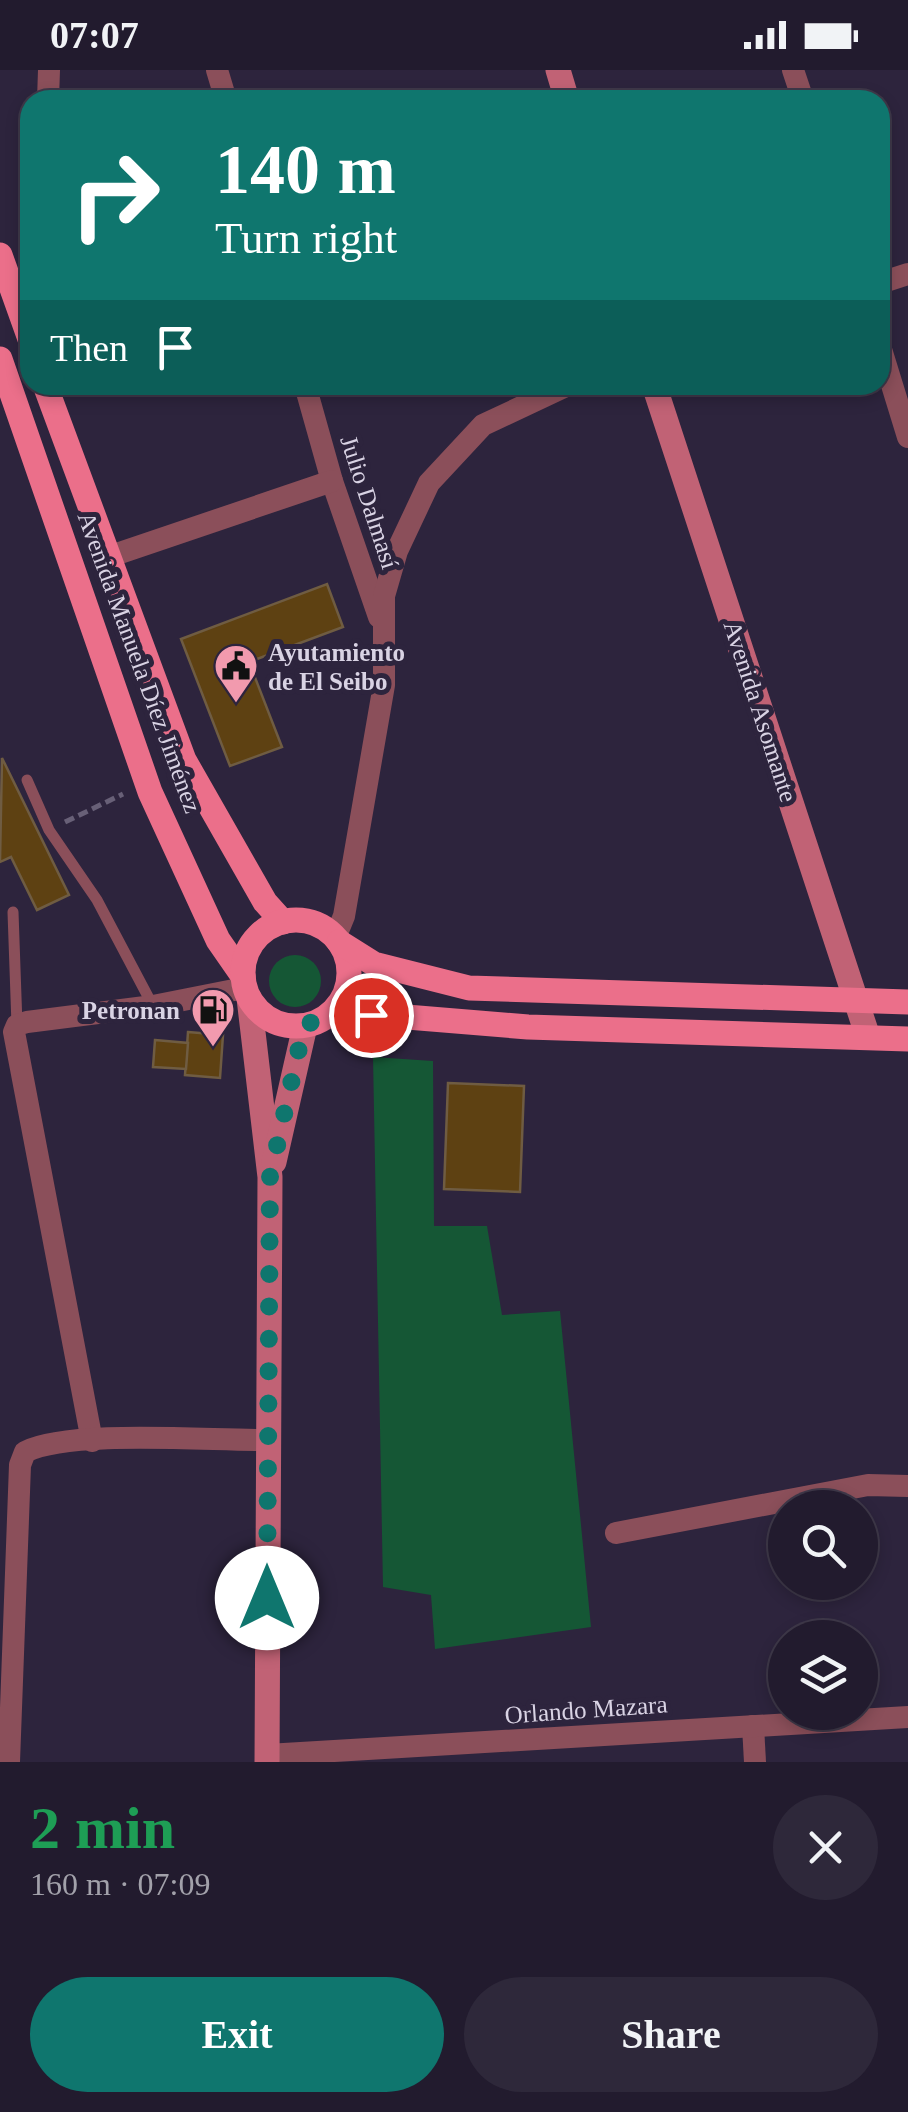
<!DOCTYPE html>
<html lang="en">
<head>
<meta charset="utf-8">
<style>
	body { margin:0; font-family:"Times New Roman",serif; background:#2e283a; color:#f1f3f6; height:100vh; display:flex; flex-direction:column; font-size:38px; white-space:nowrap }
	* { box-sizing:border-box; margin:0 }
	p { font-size:32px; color:#a2a1aa }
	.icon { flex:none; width:55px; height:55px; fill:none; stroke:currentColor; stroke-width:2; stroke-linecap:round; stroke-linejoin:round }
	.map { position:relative; height:1692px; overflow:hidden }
	.details { display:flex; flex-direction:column; background:#221b2e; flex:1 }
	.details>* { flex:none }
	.hud { position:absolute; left:20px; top:20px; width:870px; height:305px; border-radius:30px; box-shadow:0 5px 15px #0003,0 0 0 2px #3f394a; background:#0f766e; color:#fff; overflow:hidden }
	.buttons { position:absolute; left:768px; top:1420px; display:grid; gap:20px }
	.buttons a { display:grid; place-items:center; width:110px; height:110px; border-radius:50%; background:#221b2e; box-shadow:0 5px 15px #0003,0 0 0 2px #3f394a; font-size:50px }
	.pin { position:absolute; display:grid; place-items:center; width:85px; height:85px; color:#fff; margin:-42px; border:5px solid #fff; border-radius:50%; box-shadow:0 2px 10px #0007 }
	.me { position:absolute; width:110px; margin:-55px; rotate:0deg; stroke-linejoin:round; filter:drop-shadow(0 0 8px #0008) }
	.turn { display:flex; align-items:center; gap:35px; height:210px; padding:0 30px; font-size:45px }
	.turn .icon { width:130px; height:130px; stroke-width:2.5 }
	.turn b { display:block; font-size:70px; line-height:85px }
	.then { display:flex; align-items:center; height:95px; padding:0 30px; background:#0003; gap:20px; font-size:38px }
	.round { display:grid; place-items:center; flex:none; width:105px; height:105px; border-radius:52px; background:#2e283a }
	.summary { display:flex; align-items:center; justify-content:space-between; height:170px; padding:0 30px }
	h1 { font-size:60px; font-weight:700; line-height:75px; color:#1e9e55 }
	.cta { display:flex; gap:20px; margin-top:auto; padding:20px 30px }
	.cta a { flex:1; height:115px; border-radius:60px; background:#0f766e; color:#fff; font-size:40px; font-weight:700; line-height:115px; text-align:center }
	.cta a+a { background:#2e283a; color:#f1f3f6 }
	.status { display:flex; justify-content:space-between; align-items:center; height:70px; padding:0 50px; background:#221b2e; direction:ltr }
	.status svg { height:28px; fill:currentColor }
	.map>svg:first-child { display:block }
	.green { fill:#155735 }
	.building { fill:#5e4112; stroke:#6f5c42; stroke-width:2.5 }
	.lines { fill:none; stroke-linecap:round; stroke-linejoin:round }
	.path { stroke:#686077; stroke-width:5; stroke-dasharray:10 5; stroke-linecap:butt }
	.lane { stroke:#8b4f5a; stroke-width:11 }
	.street { stroke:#8b4f5a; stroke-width:22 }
	.secondary { stroke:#c16275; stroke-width:25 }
	.primary { stroke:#eb6f8a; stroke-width:25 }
	.route { stroke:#0f766e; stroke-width:18; stroke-dasharray:0 32.4 }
	.labels { text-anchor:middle; stroke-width:10; stroke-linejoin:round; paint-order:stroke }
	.street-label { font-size:25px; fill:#d9d3e4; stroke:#2d243d }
	.poi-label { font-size:25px; font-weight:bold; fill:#d9d3e4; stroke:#2d243d; text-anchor:start }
</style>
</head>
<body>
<div class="status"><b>07:07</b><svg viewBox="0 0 49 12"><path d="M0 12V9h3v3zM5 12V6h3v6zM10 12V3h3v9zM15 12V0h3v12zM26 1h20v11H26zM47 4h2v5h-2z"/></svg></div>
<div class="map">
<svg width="908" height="1692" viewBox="0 0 908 1692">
	<rect width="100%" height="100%" fill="#2d243d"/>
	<g class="green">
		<circle cx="295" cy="911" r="26"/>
		<polygon points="373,987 433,991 434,1156 487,1156 502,1245 560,1241 591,1557 435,1579 431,1525 383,1517"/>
	</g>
	<g class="building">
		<polygon points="327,514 343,557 249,592 282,677 230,696 181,569"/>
		<polygon points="2,688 69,825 37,840 11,787 0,792"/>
		<polygon points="188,962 223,965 220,1008 185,1005"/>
		<polygon points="155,970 188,973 186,999 153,997"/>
		<polygon points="448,1013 524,1016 520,1122 444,1119"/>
	</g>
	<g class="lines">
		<polyline class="path" points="65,752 123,724"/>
		<g class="lane">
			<polyline points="27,710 49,760 97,830 153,936"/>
			<polyline points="13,842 17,955"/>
		</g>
		<g class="street">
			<polyline points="217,0 226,30"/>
			<polyline points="793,0 803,30"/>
			<polyline points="48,30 49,0"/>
			<polyline points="880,213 908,204"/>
			<polyline points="880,276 908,367"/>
			<polyline points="305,315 332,411 379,547"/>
			<polyline points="108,487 332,411"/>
			<polyline points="335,868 344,846 384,615 384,526 397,481 429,413 483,355 568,315"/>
			<polyline points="92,1371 14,962 17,955 27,952 153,936 244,918"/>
			<polyline points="616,1463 868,1415 908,1416"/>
			<polyline points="753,1656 755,1692"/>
			<polyline points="267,1685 908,1647"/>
			<path d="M9,1692L20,1395L25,1382C70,1359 212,1371 267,1370"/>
		</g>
		<g class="secondary">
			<polyline points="558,0 567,30"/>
			<polyline points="654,315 868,967"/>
			<polyline points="249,928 270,1107 267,1692"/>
			<polyline points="274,1092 305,956"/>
		</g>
		<g class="primary">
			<polyline points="0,185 30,269"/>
			<polyline points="0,289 150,722 218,870 243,906"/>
			<polyline points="45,315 184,690 265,832 283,852"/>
			<circle cx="296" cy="903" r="53"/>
			<polyline points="339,872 374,894 469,918 908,932"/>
			<polyline points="334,941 528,957 908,969"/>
		</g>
	</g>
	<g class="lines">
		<polyline class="route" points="267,1528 270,1107 304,956 334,941 371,945"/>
	</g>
	<defs>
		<symbol id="civic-pin" viewBox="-11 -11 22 30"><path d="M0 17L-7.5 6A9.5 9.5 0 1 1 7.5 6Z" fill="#f29aae" stroke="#2d243d"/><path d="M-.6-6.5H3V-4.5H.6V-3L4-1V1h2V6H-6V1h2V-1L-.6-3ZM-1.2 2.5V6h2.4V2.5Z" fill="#111"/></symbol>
		<symbol id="fuel-pin" viewBox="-11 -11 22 30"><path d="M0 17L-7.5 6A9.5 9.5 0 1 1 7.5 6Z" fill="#f29aae" stroke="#2d243d"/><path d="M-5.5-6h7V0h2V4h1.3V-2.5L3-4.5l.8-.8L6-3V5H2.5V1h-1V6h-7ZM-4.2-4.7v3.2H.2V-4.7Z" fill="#111"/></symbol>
	</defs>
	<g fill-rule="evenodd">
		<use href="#civic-pin" x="211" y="571" width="50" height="68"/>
		<use href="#fuel-pin" x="188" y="915" width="50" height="68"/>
	</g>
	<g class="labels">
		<g class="street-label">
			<text transform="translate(370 432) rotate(72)" y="9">Julio Dalmasí</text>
			<text transform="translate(140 592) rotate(70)" y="9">Avenida Manuela Díez Jiménez</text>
			<text transform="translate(761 641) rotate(72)" y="9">Avenida Asomante</text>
			<text transform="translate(586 1639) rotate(-4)" y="9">Orlando Mazara</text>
		</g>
		<g class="poi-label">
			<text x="268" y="591">Ayutamiento<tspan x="268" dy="29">de El Seibo</tspan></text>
			<text x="180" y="949" text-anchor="end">Petronan</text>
		</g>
	</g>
</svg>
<div class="buttons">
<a><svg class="icon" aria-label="search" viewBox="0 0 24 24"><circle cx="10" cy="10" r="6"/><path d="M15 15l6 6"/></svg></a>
<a><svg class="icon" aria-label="layers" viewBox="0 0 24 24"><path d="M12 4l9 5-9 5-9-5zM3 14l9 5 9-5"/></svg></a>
</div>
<div class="pin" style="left:371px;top:945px;background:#d93025"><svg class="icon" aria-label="arrive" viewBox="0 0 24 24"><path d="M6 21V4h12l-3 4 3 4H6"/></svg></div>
<svg class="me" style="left:267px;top:1528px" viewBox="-20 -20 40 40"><circle r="19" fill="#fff"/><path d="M0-13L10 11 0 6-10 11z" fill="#0f766e"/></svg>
<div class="hud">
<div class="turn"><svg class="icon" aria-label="right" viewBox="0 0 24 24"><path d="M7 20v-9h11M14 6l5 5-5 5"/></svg><div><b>140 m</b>Turn right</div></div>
<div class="then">Then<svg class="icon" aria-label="arrive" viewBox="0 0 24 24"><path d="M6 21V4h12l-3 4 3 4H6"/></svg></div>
</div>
</div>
<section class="details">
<div class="summary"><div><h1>2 min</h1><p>160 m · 07:09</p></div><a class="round"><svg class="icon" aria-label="close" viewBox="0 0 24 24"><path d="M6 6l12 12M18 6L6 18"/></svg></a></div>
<div class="cta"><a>Exit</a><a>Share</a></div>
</section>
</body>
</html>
